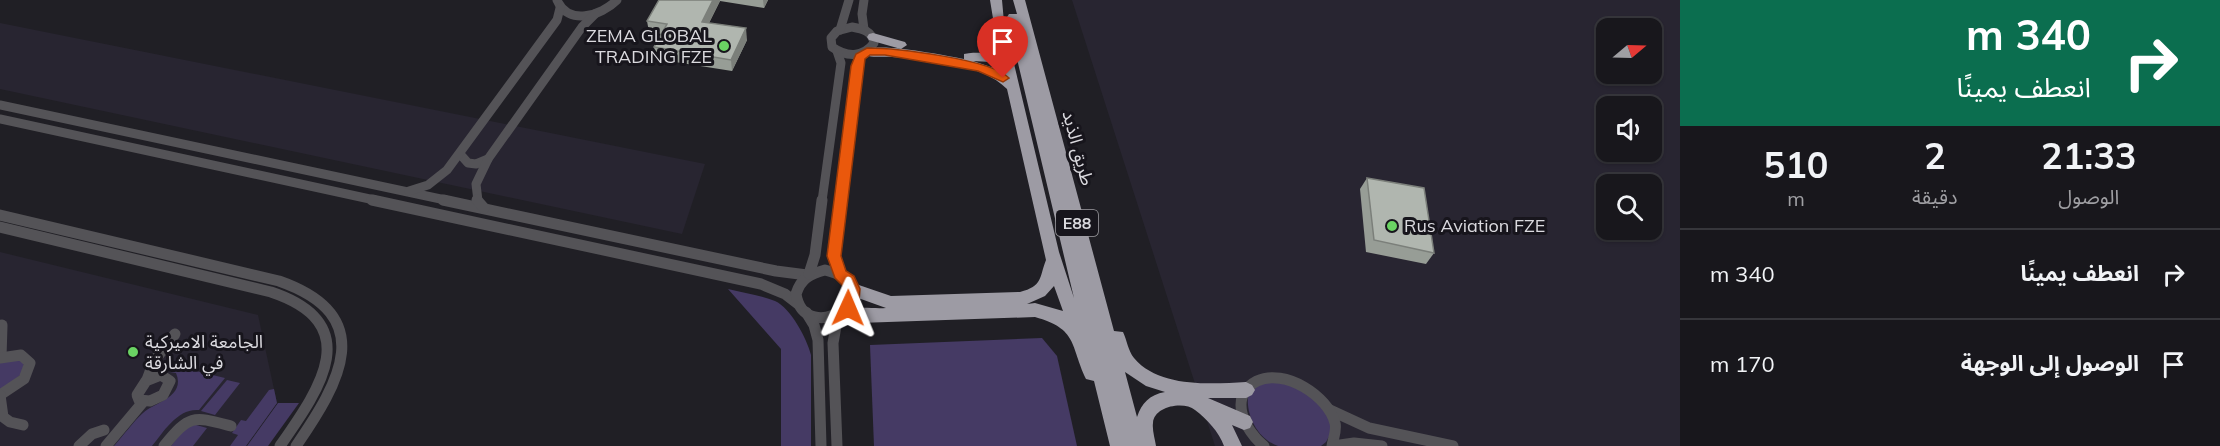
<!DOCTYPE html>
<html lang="ar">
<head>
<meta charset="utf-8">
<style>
	body { margin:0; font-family:Mulish,"Noto Sans Arabic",sans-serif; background:#212025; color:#f1f3f6; direction:rtl; height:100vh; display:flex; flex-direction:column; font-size:22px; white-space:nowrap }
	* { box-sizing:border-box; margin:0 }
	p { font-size:20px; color:#9f9fa3 }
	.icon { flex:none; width:33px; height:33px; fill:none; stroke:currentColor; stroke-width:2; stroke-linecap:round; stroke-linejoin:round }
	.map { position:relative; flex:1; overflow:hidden; direction:ltr }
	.sheet { display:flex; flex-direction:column; background:#18171c; width:540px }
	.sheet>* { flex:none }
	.hud { background:#0b6e4f; color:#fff; overflow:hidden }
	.needle { width:39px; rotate:71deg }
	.fabs { position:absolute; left:1596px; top:18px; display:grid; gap:12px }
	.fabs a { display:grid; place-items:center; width:66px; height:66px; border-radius:12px; background:#18171c; box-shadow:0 2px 4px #0004,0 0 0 2px #36363b; font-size:30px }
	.pin { position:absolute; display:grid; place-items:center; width:51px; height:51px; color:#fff; margin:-62px -26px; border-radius:50% 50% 50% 0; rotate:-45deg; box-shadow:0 0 6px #0007 }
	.pin .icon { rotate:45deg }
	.me { position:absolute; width:66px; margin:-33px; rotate:1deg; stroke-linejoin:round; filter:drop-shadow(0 0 4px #0008) }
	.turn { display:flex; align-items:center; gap:21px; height:126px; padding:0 30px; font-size:27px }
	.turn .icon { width:78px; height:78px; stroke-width:2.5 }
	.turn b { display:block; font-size:42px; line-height:51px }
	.eta { display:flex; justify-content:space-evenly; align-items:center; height:102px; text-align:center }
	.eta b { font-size:36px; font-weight:700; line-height:42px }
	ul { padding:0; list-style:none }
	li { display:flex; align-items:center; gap:18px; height:90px; padding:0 30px; border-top:2px solid #36363b }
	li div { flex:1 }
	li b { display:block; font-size:22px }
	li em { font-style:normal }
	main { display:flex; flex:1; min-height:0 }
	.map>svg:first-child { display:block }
	.built { fill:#282531; fill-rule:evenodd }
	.green { fill:#453a64 }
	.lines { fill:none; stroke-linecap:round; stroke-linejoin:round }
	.minor-far1 { stroke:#545357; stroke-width:9 }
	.minor { stroke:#545357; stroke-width:11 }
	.highway { fill:#9d9ba4; fill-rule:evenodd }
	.wall { fill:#979d96 }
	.shaded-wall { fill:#7b7f7a }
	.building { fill:#b0b6af; stroke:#7b7f7a; stroke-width:1.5 }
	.route { fill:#ea580c; stroke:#983908; stroke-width:1.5 }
	.poi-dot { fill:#6ad363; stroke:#17151c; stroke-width:2 }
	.labels { text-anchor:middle; stroke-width:6; stroke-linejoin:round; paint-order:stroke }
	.shield { fill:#17151c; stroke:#a09fa4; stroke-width:1.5 }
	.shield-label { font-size:16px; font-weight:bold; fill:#dbdadf }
	.poi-label { font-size:18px; fill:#dbdadf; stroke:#17151c; text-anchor:start }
	.street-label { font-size:18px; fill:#dbdadf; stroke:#17151c }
</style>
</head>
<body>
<main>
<section class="sheet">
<div class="hud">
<div class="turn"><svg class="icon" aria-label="right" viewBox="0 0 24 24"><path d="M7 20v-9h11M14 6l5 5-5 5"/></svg><div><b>340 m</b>انعطف يمينًا</div></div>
</div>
<div class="eta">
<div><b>21:33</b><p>الوصول</p></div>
<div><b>2</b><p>دقيقة</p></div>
<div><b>510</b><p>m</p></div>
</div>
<ul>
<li><svg class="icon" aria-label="right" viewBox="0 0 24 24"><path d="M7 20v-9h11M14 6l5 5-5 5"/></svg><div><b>انعطف يمينًا</b></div><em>340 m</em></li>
<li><svg class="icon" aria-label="arrive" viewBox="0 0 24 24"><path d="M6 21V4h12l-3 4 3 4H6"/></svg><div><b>الوصول إلى الوجهة</b></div><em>170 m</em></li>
</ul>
</section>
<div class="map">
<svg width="1680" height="446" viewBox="0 0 1680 446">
	<rect width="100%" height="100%" fill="#201f25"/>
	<g class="built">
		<path d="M1072,0H1680V446H1215ZM1606,28H1652V74H1606ZM1606,106H1652V152H1606ZM1606,184H1652V230H1606Z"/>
		<polygon points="0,23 705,164 682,234 0,89"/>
		<polygon points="0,252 258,315 277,403 246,446 0,446"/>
	</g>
	<g class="green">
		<path d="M728,289C743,293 760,295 775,301C791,308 807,339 811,355V446H781V349Z"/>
		<polygon points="1042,338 1057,356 1077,446 874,446 870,345"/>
		<polygon points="8,358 24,362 23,373 0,391 0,360"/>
		<path d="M175,366L225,378L199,410C178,408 164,431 152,446H114C124,435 132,423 143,413C155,402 186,397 176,373L170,372Z"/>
		<path d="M1287,379L1325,405L1332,431L1326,442L1321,446C1309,446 1290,446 1278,446C1258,439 1246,416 1248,396L1260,382Z"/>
		<polygon points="227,380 240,383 215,415 201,411"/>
		<polygon points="274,389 277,403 246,446 230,446 238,435 232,433 241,420 246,421 269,390"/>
		<polygon points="278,403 299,403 268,446 247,446"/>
		<polygon points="189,423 207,428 193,446 171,446"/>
	</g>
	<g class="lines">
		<g class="minor-far1">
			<path d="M557,0C568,26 601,16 617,0"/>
			<polyline points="864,0 862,14 864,29"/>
			<path d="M852,27C863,29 872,31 874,43C863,58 846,57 832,47L831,38L837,31Z"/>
			<polyline points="840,30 849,0"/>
			<polyline points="0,105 450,201"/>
			<polyline points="0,119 379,201"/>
			<polyline points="460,154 468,163 476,164 488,159"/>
			<polyline points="409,191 428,185 447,170 557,20 560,8"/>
			<polyline points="478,201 476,184 488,159 582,27 595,14"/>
			<polyline points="822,201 841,63 837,51"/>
			<polyline points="841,201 857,66 862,54"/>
		</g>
		<g class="minor">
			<polyline points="372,200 761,284 785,294 798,304"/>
			<polyline points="443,200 776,271 807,275"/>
			<polyline points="477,200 484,208"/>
			<path d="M0,215L279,281C379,316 340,382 296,446"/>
			<path d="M0,227L271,292C367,324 319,390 280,446"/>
			<path d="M825,270C899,289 805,351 796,294C801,278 810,274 825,270Z"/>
			<polyline points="809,274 815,255 822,200"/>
			<polyline points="840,274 834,256 841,200"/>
			<polyline points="806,312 814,325 818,340 821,446"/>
			<polyline points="1,357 2,325"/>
			<polyline points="0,358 21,355 30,363 24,379 0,395"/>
			<polygon points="161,375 170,381 163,395 150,401 139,400 137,395 146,381"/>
			<polyline points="147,380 154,361 175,334"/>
			<polyline points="0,395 3,417 10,422 23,425"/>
			<polyline points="1330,410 1369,428 1453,446"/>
			<polyline points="79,446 92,434 104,430"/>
			<polyline points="106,446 143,402"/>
			<path d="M164,446C190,414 193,416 231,426"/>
			<polyline points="837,446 833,343 838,315"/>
			<path d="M1264,446C1245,431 1227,396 1257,381C1285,368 1328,396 1335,423C1337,430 1333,439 1332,446"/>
			<polyline points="1333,446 1354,443 1382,446"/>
		</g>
		<g class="highway">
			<path d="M990,0H1002L1004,22L1059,252L1074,298L1007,17L1009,14H1017L1013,0H1025L1114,331L1123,332C1127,340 1128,351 1134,358C1159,388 1211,384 1246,382L1252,385L1255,390L1252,395L1246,398H1208L1250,416L1253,422L1250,428L1244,430L1232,425L1242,446H1224C1219,432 1207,419 1195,410C1184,401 1154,406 1153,423C1152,430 1155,439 1156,446H1110L1094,381L1086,379C1070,345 1078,329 1035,317L859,323L835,318L833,313L835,308C843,306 874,309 886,308L847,294L845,289L847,284L853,283L891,296L1020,292C1043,286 1039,278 1046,260L1007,89C982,63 927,60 892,57C882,56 867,59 861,52C872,40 946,56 964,59V54C977,51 986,55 998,49ZM1000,58L1003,71L973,61L991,62ZM1054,286L1063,311L1035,303L1027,304L1045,296ZM1125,372L1146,386L1165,392C1149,395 1142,403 1137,417Z"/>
			<polygon points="873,33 905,42 907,45 901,49 869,40 867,37 869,34"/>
		</g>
	</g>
	<g class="wall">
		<polygon points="659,0 768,0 764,8 720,1 709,23 747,40 732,71 656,59 654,47 661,34 649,32 647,21"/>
		<polygon points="1367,178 1434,253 1426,264 1366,252 1360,189"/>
	</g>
	<g class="shaded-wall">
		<polygon points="713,0 720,0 720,1 704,33 702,22"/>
		<polygon points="763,0 768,0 764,8"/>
		<polygon points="746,28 747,40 732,71 731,60"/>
	</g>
	<g class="building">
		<polygon points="659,0 713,0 702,22 746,28 731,60 654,47 667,24 647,21"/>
		<polygon points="1367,178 1424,188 1434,253 1374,240"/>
	</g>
	<path class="route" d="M867,48C894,48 992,59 1009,78L1003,82L978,71L885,55H870L865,59L841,256L846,271L854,276L860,289L859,301L853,312H842L840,308L845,300L846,289L835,278L827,256L851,66L856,54Z"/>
	<g class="poi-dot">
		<circle cx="724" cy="46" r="6"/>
		<circle cx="1392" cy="226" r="6"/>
		<circle cx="133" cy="352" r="6"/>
	</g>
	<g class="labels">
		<rect class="shield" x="1056" y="210" width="42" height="26" rx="4.5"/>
		<g class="shield-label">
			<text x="1077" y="229">E88</text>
		</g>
		<g class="poi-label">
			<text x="712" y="42" text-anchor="end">ZEMA GLOBAL<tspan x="712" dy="21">TRADING FZE</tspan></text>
			<text x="1404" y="232">Rus Aviation FZE</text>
			<text x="145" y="348">الجامعة الاميركية<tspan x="145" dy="21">في الشارقة</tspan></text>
		</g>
		<g class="street-label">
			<text transform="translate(1078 148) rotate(75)" y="6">طريق الذيد</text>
		</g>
	</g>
</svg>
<div class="fabs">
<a><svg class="needle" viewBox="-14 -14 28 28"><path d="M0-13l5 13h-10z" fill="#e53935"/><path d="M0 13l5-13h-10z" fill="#9f9fa3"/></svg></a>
<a><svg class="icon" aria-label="sound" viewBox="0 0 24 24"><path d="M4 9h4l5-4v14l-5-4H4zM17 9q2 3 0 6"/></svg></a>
<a><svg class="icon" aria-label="search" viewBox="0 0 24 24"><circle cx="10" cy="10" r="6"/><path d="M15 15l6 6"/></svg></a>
</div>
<div class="pin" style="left:1003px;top:78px;background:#d93025"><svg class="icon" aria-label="arrive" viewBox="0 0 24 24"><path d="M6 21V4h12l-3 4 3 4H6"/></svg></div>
<svg class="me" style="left:848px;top:308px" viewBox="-20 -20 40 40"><path d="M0-17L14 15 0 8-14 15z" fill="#ea580c" stroke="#fff" stroke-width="4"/></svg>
</div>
</main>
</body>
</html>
